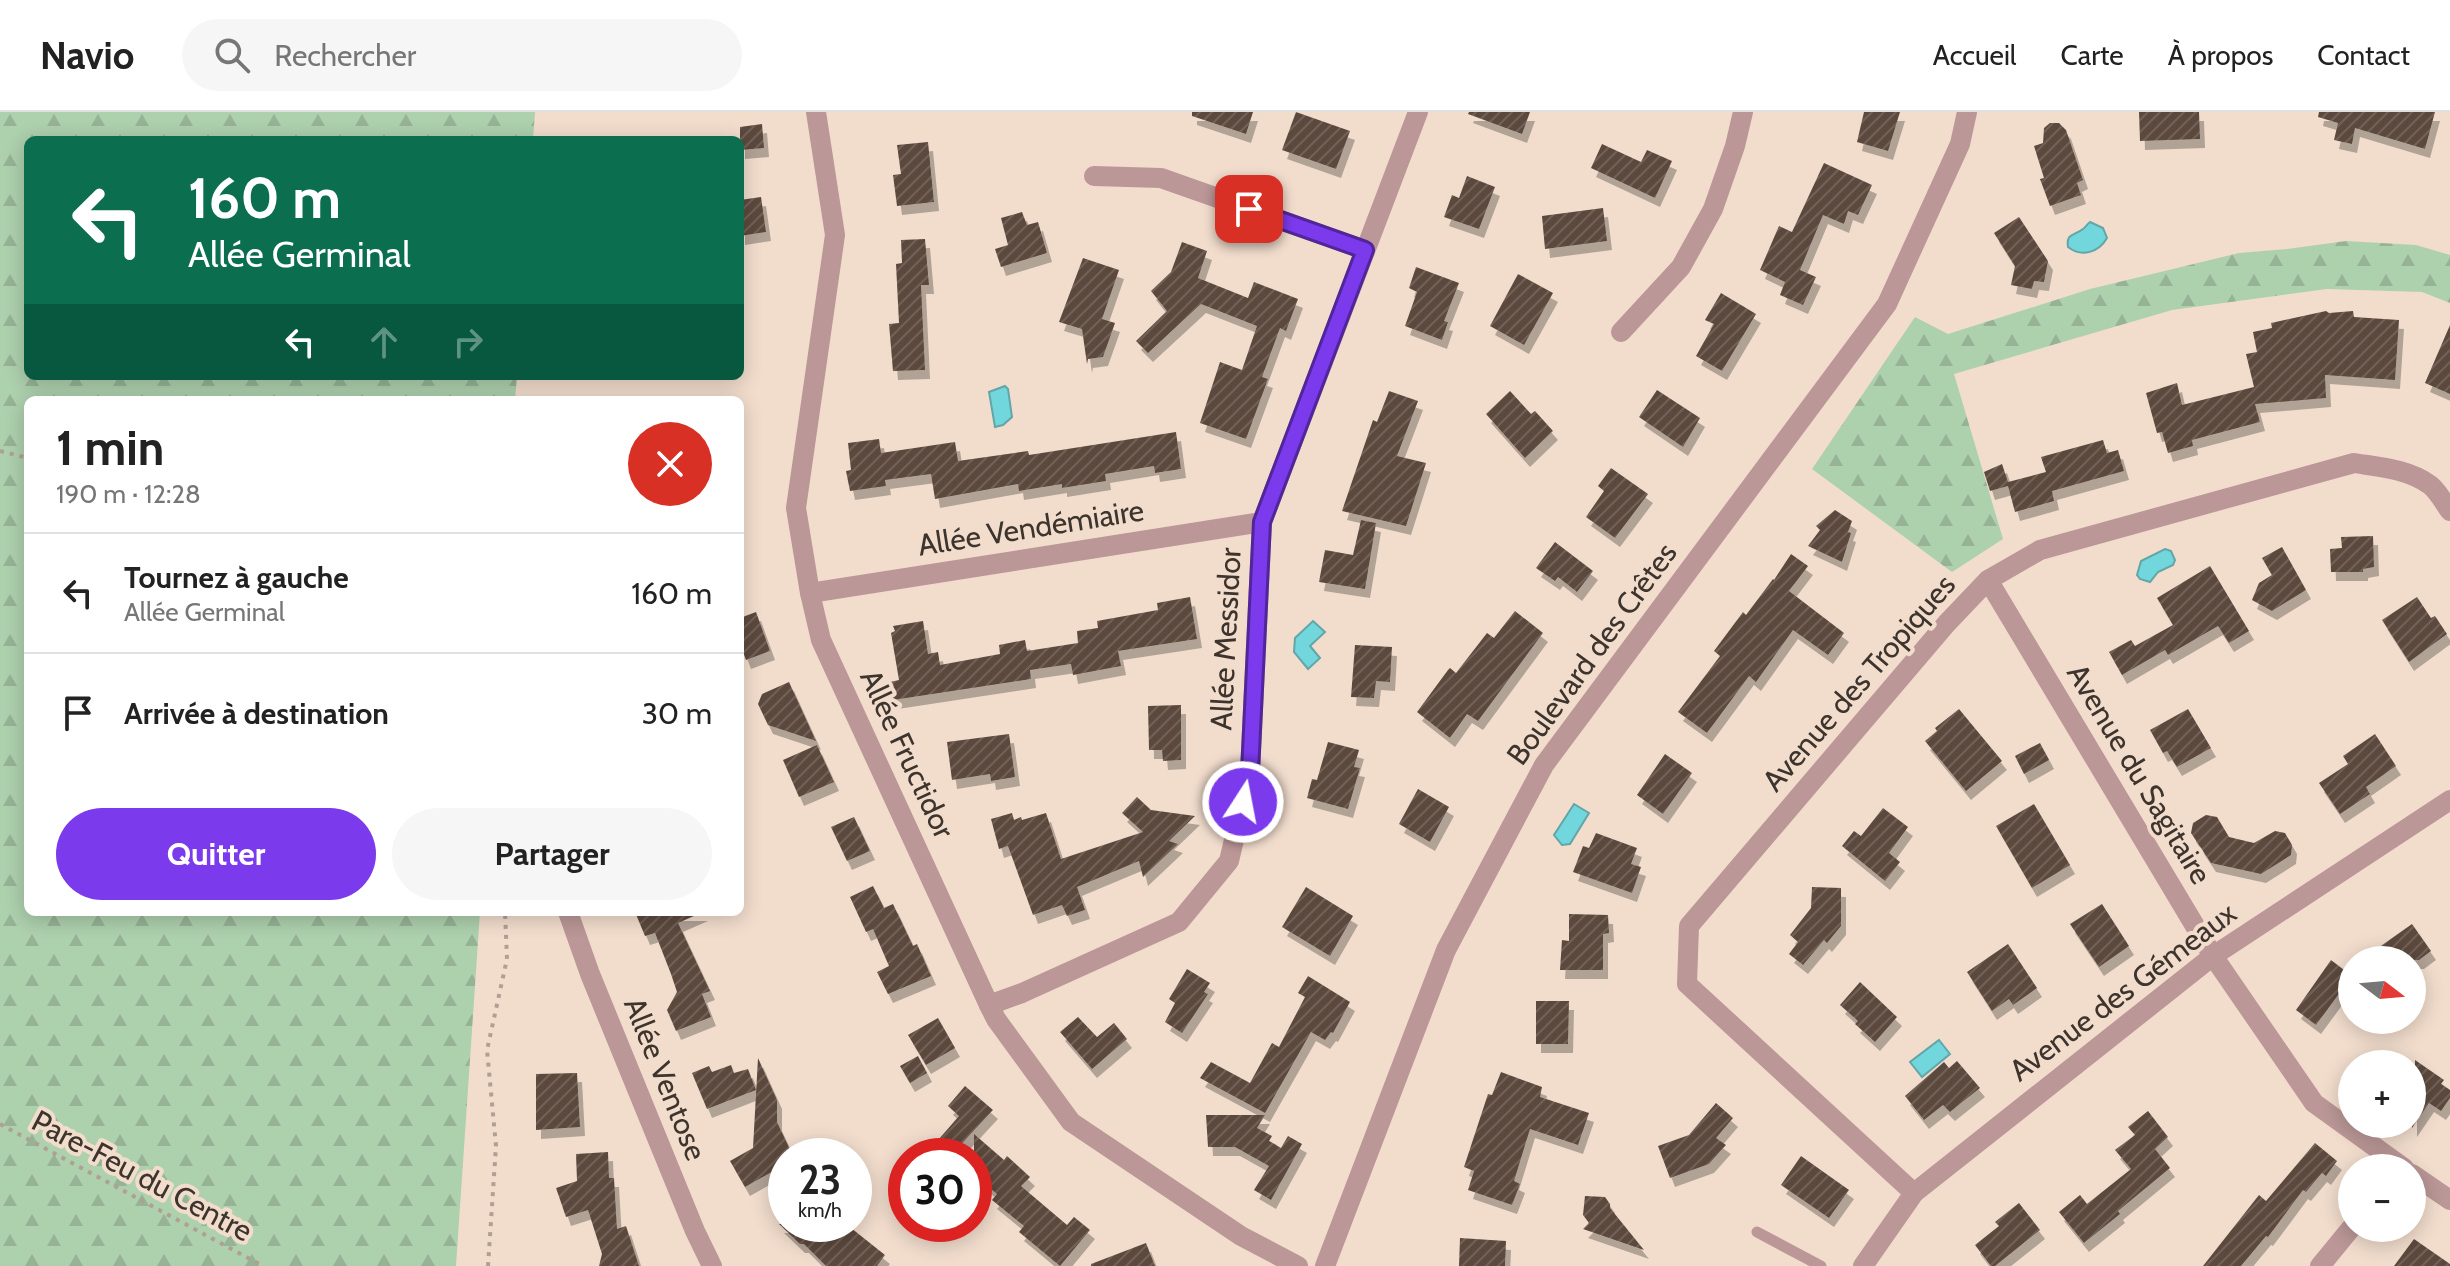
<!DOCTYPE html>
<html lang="fr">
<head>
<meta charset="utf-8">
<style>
	body { margin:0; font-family:Cabin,sans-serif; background:#f6f6f6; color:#222; height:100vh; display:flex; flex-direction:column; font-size:30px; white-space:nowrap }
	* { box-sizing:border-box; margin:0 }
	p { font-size:26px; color:#767676 }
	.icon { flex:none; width:44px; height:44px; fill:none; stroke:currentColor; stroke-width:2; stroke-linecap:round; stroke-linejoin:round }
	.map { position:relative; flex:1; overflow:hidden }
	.side { position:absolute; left:24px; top:284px; width:720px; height:520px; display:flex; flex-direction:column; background:#fff; border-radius:12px; box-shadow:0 4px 20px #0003 }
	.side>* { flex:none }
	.guide { position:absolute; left:24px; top:24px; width:720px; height:244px; border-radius:12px; box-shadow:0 4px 20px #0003; background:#0b6e4f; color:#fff; overflow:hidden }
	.needle { width:52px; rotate:106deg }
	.tools { position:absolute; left:2338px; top:834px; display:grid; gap:16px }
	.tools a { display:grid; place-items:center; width:88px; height:88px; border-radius:50%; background:#fff; box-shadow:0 4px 20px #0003; font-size:40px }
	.speed { position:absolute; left:768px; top:1026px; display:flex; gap:16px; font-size:40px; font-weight:700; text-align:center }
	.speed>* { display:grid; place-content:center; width:104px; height:104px; border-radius:50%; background:#fff; box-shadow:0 4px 20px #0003; line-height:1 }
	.speed small { font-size:20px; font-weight:400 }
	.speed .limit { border:12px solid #d22; background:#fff; color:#111 }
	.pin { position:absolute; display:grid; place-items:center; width:68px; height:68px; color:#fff; margin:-34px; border-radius:16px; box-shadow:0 4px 12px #0006 }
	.me { position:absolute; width:88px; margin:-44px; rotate:11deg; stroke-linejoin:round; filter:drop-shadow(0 0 6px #0008) }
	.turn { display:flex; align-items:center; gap:28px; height:168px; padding:0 32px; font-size:36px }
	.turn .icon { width:104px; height:104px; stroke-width:2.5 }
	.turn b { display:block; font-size:56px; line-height:68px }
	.lanes { display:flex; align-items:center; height:76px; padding:0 32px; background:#0003; justify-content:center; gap:40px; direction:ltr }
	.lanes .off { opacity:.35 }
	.round { display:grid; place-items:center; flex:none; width:84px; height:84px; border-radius:42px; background:#f6f6f6 }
	.headline { display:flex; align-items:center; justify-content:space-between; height:136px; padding:0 32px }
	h1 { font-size:48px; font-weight:700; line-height:60px }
	.cta { display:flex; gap:16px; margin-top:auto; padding:16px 32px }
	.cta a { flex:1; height:92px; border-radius:48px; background:#7c3aed; color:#fff; font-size:32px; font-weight:700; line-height:92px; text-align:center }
	.cta a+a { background:#f6f6f6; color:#222 }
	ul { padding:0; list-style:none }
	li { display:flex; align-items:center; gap:24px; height:120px; padding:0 32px; border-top:2px solid #e0e0e0 }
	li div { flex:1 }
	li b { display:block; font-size:30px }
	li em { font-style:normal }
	header { display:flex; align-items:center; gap:48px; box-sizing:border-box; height:112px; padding:0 40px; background:#fff; border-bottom:2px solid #e0e0e0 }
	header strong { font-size:38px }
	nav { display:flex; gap:44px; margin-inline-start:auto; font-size:28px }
	.search { width:560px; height:72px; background:#f6f6f6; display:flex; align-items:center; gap:20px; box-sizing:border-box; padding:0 28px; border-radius:44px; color:#767676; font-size:30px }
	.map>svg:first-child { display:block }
	.forest { fill:url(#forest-firs) }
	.water { fill:#72d7dd; stroke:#62a6a8; stroke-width:2 }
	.building { fill:url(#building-hatch); filter:url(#shadow) }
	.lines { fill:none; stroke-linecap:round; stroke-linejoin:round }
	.path { stroke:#b09f93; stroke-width:4; stroke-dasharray:4 6; stroke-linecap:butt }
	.lane { stroke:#bb9797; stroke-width:11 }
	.street { stroke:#bb9797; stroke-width:20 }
	.route-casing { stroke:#51269a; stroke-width:20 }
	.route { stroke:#7c3aed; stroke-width:14 }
	.labels { text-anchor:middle; stroke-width:8; stroke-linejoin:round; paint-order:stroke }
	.street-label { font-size:30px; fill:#3c342d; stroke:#f2ddcd }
</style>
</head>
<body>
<header>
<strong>Navio</strong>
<div class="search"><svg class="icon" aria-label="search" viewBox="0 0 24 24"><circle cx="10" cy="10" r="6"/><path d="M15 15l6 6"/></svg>Rechercher</div>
<nav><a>Accueil</a><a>Carte</a><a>À propos</a><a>Contact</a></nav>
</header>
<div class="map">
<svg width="2450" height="1154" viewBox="0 0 2450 1154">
	<defs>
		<pattern id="forest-firs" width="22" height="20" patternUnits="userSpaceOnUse" patternTransform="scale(2)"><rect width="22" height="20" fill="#add0ad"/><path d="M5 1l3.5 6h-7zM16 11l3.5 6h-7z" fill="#96b395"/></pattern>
		<pattern id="building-hatch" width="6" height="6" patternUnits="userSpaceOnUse" patternTransform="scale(2)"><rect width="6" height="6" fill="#5c493e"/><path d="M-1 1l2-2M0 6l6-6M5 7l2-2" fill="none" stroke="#716158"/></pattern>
		<filter id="shadow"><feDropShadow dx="5" dy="9" stdDeviation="0" flood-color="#0004"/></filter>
	</defs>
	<rect width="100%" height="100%" fill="#f2ddcd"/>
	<g class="forest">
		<polygon points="0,0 535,0 533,28 28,28 28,264 517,264 515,288 28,288 28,800 480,800 456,1154 0,1154"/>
		<polygon points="2346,129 2416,133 2450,143 2450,191 2422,180 2327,177 2172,198 1954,262 2003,427 1952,460 1812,357 1915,205 1948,222 2090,177 2239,141 2287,137"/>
	</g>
	<g class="water">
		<path d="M2090,110L2103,116L2107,126C2099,140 2082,146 2068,135C2066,121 2074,124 2083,117C2086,115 2087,112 2090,110Z"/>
		<polygon points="1005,274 1008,277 1012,305 1003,313 995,315 989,280"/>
		<polygon points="2165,437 2171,439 2175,448 2173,453 2158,460 2150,470 2140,467 2137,463 2141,449"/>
		<polygon points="1313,509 1325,520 1310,534 1320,546 1308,557 1294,540 1295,526"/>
		<polygon points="1574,692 1589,701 1570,732 1562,733 1554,723"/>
		<polygon points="1939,928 1950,942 1922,965 1910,950"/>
	</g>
	<g class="building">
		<polygon points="1192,0 1253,0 1246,22 1192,4"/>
		<polygon points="1296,0 1350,19 1336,57 1282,38"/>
		<polygon points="1469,0 1530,0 1522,22 1468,2"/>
		<polygon points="1864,0 1900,0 1888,39 1857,30"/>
		<polygon points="2139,0 2199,0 2200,27 2140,29"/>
		<polygon points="2319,0 2435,0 2425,37 2355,16 2352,32 2334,28 2338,11 2318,5"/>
		<polygon points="2050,11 2059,11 2066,18 2083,68 2077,71 2081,83 2050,94 2040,67 2044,66 2034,34 2043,31 2044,16"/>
		<polygon points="762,12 764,36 740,38 740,15"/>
		<polygon points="928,30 934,90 897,94 893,63 901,62 897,33"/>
		<polygon points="1602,32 1641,50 1647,38 1672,49 1655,86 1591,56"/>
		<polygon points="1824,51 1872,73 1858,103 1848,99 1844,112 1823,103 1800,158 1816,165 1803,193 1780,183 1785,170 1760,158 1779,114 1792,120"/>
		<polygon points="1467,64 1495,75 1479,117 1444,105 1452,83 1459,86"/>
		<polygon points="761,85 766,120 740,124 740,88"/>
		<polygon points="1603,96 1607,129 1545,137 1542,104"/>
		<polygon points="1022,100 1027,113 1038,110 1047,141 1001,155 995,137 1008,133 1001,106"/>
		<polygon points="2019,105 2048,149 2044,170 2034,169 2032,177 2011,173 2015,154 1994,121"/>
		<polygon points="925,127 929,173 921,173 925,258 893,259 889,212 899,211 896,152 902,151 901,128"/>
		<polygon points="1182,130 1207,139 1198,166 1248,186 1254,170 1298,187 1286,219 1280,216 1262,265 1268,267 1246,327 1200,311 1220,250 1242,258 1257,214 1201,192 1148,241 1136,229 1167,199 1151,179 1171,160"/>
		<polygon points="1083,146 1119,158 1102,207 1115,211 1103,245 1088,247 1087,252 1082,217 1059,210"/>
		<polygon points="1416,155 1459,171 1444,209 1448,210 1442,228 1405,214 1417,180 1409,176"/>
		<polygon points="1518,162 1553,181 1524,233 1490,214"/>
		<polygon points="1721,181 1756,202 1722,259 1696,244 1714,212 1705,208"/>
		<polygon points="2326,199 2329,201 2353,199 2354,205 2399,208 2395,268 2325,263 2326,286 2255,292 2260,310 2192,328 2193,334 2168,341 2162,320 2157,321 2146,281 2177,271 2182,293 2254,275 2246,242 2257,240 2253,220 2272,216 2271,211"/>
		<polygon points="2450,213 2450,282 2425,271"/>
		<polygon points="1657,278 1700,306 1683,335 1639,305"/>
		<polygon points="1389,279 1418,289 1397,344 1426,351 1406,414 1342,399 1373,308 1377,310"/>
		<polygon points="1510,279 1531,302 1535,299 1553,319 1525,346 1486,302"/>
		<polygon points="1176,320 1181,357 1155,361 1154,354 1105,362 1106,369 1062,376 1062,372 1019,379 1018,372 935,387 931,362 885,368 886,374 850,379 846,359 851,358 848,331 879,327 881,341 955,330 958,349 1028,339 1029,343"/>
		<polygon points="2103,328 2107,341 2118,338 2124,359 2052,379 2054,389 2015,400 2008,374 1990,379 1984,360 2002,352 2008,370 2046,360 2041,345"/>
		<polygon points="1611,356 1648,382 1615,426 1586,405 1604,379 1598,374"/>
		<polygon points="1835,398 1852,409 1848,420 1851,421 1842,450 1808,434 1820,418 1816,414"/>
		<polygon points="1361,408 1376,411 1365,477 1319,470 1325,438 1353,443"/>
		<polygon points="2373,424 2374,455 2363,457 2363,460 2331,460 2330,437 2342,436 2341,425"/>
		<polygon points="1555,430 1593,459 1577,480 1558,465 1555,469 1536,456"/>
		<polygon points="2282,435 2306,478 2272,499 2252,488 2259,471 2272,463 2262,446"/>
		<polygon points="1791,442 1808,454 1789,479 1844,521 1828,543 1793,518 1756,570 1749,564 1707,621 1678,600 1720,544 1714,539 1743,500 1746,503 1773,467 1774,468"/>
		<polygon points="2210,454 2249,519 2229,531 2218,514 2168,543 2165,538 2122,563 2109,540 2131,528 2135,534 2173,513 2157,486"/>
		<polygon points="1190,485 1197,527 1118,539 1121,554 1073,563 1071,552 1030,558 1031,567 893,588 890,570 899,568 891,521 895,519 893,514 923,509 928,542 938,540 940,553 1000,542 999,533 1025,528 1027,539 1078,531 1077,519 1098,516 1097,509 1158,498 1157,491"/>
		<polygon points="2417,485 2431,506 2435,504 2447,522 2409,550 2382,508"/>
		<polygon points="1515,499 1543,521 1478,609 1467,602 1450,626 1417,600 1448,558 1450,556 1456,561 1487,521 1494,526"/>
		<polygon points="756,500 770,539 746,548 740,532 740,506"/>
		<polygon points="1355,533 1392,535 1390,570 1376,569 1374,586 1351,585"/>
		<polygon points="789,570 816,629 768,613 758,592 762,582"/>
		<polygon points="1181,593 1181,648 1163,649 1162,638 1149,638 1148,594"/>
		<polygon points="1959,597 2002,649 1966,679 1925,629 1937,619 1935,616"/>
		<polygon points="2188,597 2211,636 2177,655 2167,639 2163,641 2150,618"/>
		<polygon points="1009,622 1015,665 991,669 990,662 952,668 947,630"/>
		<polygon points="2375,622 2396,654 2366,675 2370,682 2340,702 2319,671 2348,652 2343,644"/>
		<polygon points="1328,630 1359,638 1354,655 1360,656 1348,697 1307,686 1312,667 1317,668"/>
		<polygon points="2040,631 2049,648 2024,662 2015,644"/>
		<polygon points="817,633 834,670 799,685 783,648"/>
		<polygon points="1665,642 1692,661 1663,702 1637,683"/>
		<polygon points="1418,677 1449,695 1430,730 1399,712"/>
		<polygon points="1137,685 1151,698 1195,704 1169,729 1178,732 1143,765 1139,749 1077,775 1085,798 1067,804 1062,793 1033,803 1008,734 999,737 991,707 1012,701 1014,708 1021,705 1022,708 1046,701 1061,747 1143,720 1122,701"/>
		<polygon points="2034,692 2070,753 2032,776 1996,714"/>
		<polygon points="1883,696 1908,715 1889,741 1900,750 1885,769 1842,734 1854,719 1861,724"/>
		<polygon points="2206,703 2217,705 2229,725 2254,731 2275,719 2285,721 2292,733 2291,743 2261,762 2211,751 2191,721 2193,711"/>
		<polygon points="854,705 870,739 847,749 831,715"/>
		<polygon points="1596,721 1637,736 1631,752 1641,755 1632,781 1573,760 1583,734 1589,736"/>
		<polygon points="873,774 884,796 893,792 913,834 917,832 931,864 888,882 877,860 889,854 873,817 866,820 850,785"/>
		<polygon points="1306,775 1353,804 1330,844 1282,815"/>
		<polygon points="1812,775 1841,776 1841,814 1827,831 1824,828 1803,853 1789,842 1798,830 1790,823 1811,796"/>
		<polygon points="2102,792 2129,834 2099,855 2070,812"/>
		<polygon points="635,800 703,800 678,811 710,879 702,882 711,905 676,919 667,898 677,880 671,862 655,821 645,824"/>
		<polygon points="1569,802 1608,803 1609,821 1603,822 1603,858 1560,858 1562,828 1569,829"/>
		<polygon points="2412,812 2431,839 2419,848 2361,848"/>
		<polygon points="2008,832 2037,876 2013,893 2009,887 1992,899 1967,860"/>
		<polygon points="2331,848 2352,864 2316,913 2296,898"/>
		<polygon points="1187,857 1210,871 1204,880 1208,882 1182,921 1165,910 1175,891 1169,887"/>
		<polygon points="1308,864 1350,890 1333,921 1331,920 1325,928 1311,920 1265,1001 1200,966 1211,950 1250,971 1272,931 1279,935 1305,885 1298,881"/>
		<polygon points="1860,870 1897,905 1875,930 1855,912 1858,909 1840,893"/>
		<polygon points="1536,889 1569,889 1568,932 1536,932"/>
		<polygon points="1078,905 1097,925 1114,911 1127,927 1092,957 1060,920"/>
		<polygon points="938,906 955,936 926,953 908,923"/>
		<polygon points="918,944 927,961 910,971 900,954"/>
		<polygon points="758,946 777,988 777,1010 793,1044 786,1044 786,1052 745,1075 730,1049 753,1036"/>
		<polygon points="2415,948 2444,968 2441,972 2450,978 2450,986 2441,999 2429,991 2412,1016 2412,957 2415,959"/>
		<polygon points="1957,949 1980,976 1950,1000 1943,993 1924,1008 1905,984 1944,950 1949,956"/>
		<polygon points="731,953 734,961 748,957 756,978 707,997 692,961 709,954 712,960"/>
		<polygon points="1501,960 1542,975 1540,985 1589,1001 1578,1033 1530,1017 1514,1069 1520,1072 1512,1093 1468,1078 1474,1059 1464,1055 1488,982 1492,983"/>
		<polygon points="577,961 580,1015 536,1018 536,962"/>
		<polygon points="965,974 993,998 954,1040 939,1027 959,1004 948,994"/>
		<polygon points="1716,991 1733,1006 1716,1026 1726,1033 1709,1052 1670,1066 1658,1034 1689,1023"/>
		<polygon points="2148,999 2168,1025 2155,1037 2170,1056 2118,1099 2120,1102 2084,1131 2059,1100 2080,1083 2087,1092 2131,1057 2115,1038 2135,1023 2128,1015"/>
		<polygon points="1206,1003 1265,1003 1257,1016 1272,1024 1269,1029 1281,1036 1288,1024 1302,1032 1271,1088 1254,1078 1269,1054 1235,1035 1208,1035"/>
		<polygon points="974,1022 1004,1048 1007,1044 1030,1065 1021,1074 1067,1113 1074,1105 1090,1118 1060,1154 1019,1120 1024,1114 992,1088 997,1082 974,1063"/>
		<polygon points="2315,1031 2337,1049 2326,1064 2322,1061 2306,1080 2303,1078 2268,1125 2266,1124 2241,1154 2203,1154 2259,1083 2266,1089"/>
		<polygon points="608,1040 609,1066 614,1066 617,1117 626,1114 639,1154 599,1154 602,1142 588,1098 566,1105 556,1076 577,1069 576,1042"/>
		<polygon points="1801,1044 1849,1078 1829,1106 1781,1073"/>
		<polygon points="1585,1084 1605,1085 1610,1092 1610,1096 1644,1138 1583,1117 1589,1111 1583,1103"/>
		<polygon points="2019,1091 2040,1118 1995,1154 1991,1154 1975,1133 1999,1114 1995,1110"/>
		<polygon points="779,1112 846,1112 885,1143 877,1154 826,1154 804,1132 800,1132"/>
		<polygon points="1460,1126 1506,1129 1505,1154 1459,1154"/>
		<polygon points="2414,1127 2450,1152 2450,1154 2394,1154"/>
		<polygon points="1146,1131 1155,1154 1091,1154 1091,1152"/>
	</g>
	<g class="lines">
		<g class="path">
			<polyline points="0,339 28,346"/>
			<polyline points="0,1012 263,1154"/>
			<polyline points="488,1154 496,1034 487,938 507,847 505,800"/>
		</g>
		<polyline class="lane" points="1757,1120 1821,1154"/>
		<g class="street">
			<polyline points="816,0 835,123 796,396 810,481 821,528 989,893 996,907 1071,1010 1241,1124 1298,1154"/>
			<polyline points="1094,64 1161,66 1365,138"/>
			<polyline points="1621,220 1681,155 1713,97 1735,34 1743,0"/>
			<polyline points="1988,468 2213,844 2314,991 2404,1056"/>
			<polyline points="810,481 1262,410"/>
			<polyline points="568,800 590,862 695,1119 712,1154"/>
			<polyline points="989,893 1022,881 1179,810 1229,749 1250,660 1262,410 1418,0"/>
			<polyline points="2412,1062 2450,1088"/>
			<path d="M1914,1081L1687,872L1689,814L1947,511L1988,468L2040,438L2354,351C2379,355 2409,357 2430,373C2438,379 2444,391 2450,399"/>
			<polyline points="1325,1154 1446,838 1544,653 1887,192 1960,32 1967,0"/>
			<polyline points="1863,1154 1914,1081 2213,844 2450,688"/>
			<polyline points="2320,1154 2352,1115"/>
		</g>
	</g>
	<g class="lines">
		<defs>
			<polyline id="route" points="1243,690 1250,660 1262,410 1365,138 1249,97"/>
		</defs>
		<use href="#route" class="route-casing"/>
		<use href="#route" class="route"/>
	</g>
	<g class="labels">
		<g class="street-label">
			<text transform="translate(1031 416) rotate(-9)" y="10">Allée Vendémiaire</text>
			<text transform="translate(1226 527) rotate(-87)" y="10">Allée Messidor</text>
			<text transform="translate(1592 542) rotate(-54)" y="10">Boulevard des Crêtes</text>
			<text transform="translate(1859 571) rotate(-49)" y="10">Avenue des Tropiques</text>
			<text transform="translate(907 642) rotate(65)" y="10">Allée Fructidor</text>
			<text transform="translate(2139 662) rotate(59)" y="10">Avenue du Sagitaire</text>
			<text transform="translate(2123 880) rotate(-37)" y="10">Avenue des Gémeaux</text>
			<text transform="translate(665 967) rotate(68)" y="10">Allée Ventose</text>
			<text transform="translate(142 1064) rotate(28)" y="10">Pare-Feu du Centre</text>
		</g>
	</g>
</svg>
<div class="tools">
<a><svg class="needle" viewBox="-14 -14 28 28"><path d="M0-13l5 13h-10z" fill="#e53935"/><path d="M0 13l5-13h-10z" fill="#767676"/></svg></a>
<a>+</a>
<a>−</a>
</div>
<div class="speed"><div>23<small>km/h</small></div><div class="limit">30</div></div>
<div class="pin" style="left:1249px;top:97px;background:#d93025"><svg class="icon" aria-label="arrive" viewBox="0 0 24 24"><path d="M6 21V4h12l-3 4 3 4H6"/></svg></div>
<svg class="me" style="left:1243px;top:690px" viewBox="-20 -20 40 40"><circle r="17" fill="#7c3aed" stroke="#fff" stroke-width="3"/><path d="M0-11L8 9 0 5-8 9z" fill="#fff"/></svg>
<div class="guide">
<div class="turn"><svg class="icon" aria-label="left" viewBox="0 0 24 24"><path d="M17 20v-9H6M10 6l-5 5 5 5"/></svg><div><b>160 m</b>Allée Germinal</div></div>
<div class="lanes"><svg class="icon" aria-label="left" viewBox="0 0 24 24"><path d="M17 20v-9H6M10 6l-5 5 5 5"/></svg><svg class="icon off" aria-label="ahead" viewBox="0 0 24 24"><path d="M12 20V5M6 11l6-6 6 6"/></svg><svg class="icon off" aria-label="right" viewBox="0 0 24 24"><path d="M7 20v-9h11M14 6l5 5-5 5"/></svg></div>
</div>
<section class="side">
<div class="headline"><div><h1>1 min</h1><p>190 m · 12:28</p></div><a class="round" style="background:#d93025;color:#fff"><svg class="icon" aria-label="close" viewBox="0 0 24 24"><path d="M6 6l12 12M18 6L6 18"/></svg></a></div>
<ul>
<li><svg class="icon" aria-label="left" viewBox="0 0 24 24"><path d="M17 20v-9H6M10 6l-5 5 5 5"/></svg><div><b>Tournez à gauche</b><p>Allée Germinal</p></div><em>160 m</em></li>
<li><svg class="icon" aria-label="arrive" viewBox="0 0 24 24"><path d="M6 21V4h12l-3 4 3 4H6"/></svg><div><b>Arrivée à destination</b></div><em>30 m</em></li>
</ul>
<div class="cta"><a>Quitter</a><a>Partager</a></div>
</section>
</div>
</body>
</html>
